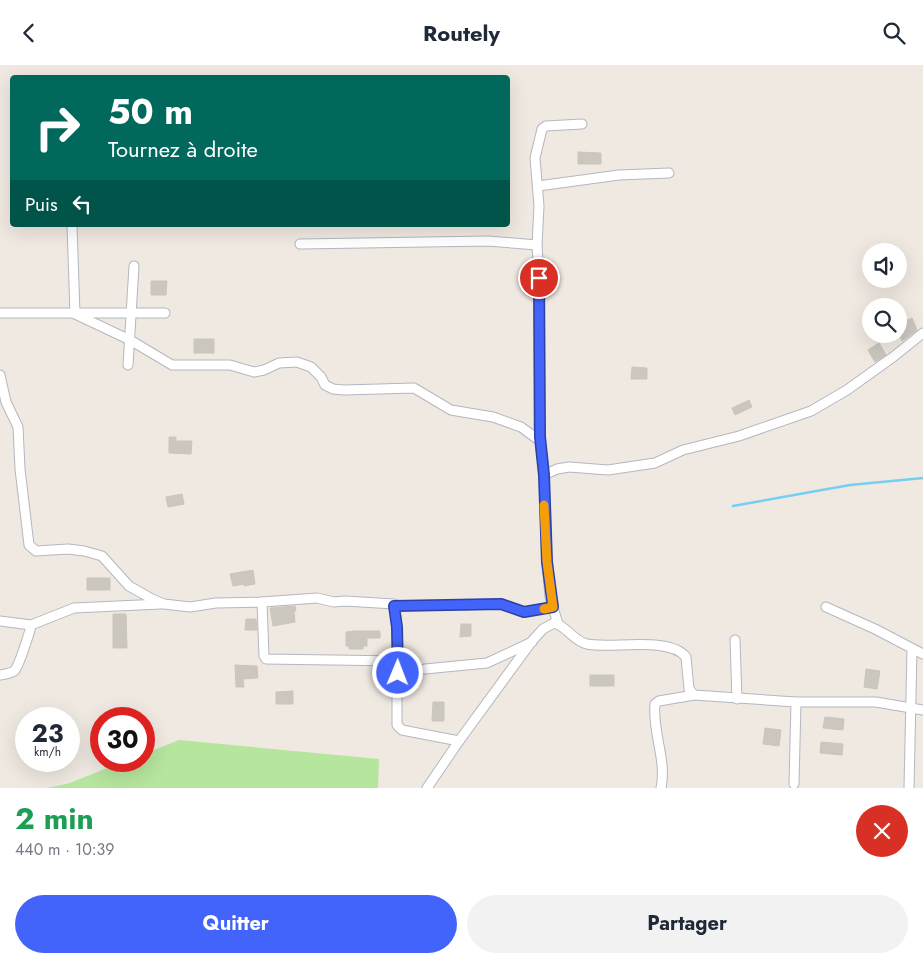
<!DOCTYPE html>
<html lang="fr">
<head>
<meta charset="utf-8">
<style>
	body { margin:0; font-family:Jost,sans-serif; background:#f2f2f3; color:#1f2937; height:100vh; display:flex; flex-direction:column; font-size:19px; white-space:nowrap }
	* { box-sizing:border-box; margin:0 }
	p { font-size:16px; color:#747a83 }
	.icon { flex:none; width:28px; height:28px; fill:none; stroke:currentColor; stroke-width:2; stroke-linecap:round; stroke-linejoin:round }
	.map { position:relative; height:723px; overflow:hidden }
	.panel { display:flex; flex-direction:column; background:#fff; flex:1 }
	.panel>* { flex:none }
	.hud { position:absolute; left:10px; top:10px; width:500px; height:152px; border-radius:5px; box-shadow:0 5px 20px #0002; background:#00695c; color:#fff; overflow:hidden }
	.buttons { position:absolute; left:862px; top:178px; display:grid; gap:10px }
	.buttons a { display:grid; place-items:center; width:45px; height:45px; border-radius:50%; background:#fff; box-shadow:0 5px 20px #0002; font-size:25px }
	.speed { position:absolute; left:15px; top:642px; display:flex; gap:10px; font-size:25px; font-weight:700; text-align:center }
	.speed>* { display:grid; place-content:center; width:65px; height:65px; border-radius:50%; background:#fff; box-shadow:0 5px 20px #0002; line-height:1 }
	.speed small { font-size:12px; font-weight:400 }
	.speed .limit { border:8px solid #d22; background:#fff; color:#111 }
	.pin { position:absolute; display:grid; place-items:center; width:42px; height:42px; color:#fff; margin:-21px; border:2px solid #fff; border-radius:50%; box-shadow:0 1px 5px #0007 }
	.me { position:absolute; width:55px; margin:-28px; rotate:1deg; stroke-linejoin:round; filter:drop-shadow(0 0 4px #0008) }
	.turn { display:flex; align-items:center; gap:18px; height:105px; padding:0 15px; font-size:22px }
	.turn .icon { width:65px; height:65px; stroke-width:2.5 }
	.turn b { display:block; font-size:35px; line-height:42px }
	.then { display:flex; align-items:center; height:48px; padding:0 15px; background:#0003; gap:10px; font-size:19px }
	.round { display:grid; place-items:center; flex:none; width:52px; height:52px; border-radius:26px; background:#f2f2f3 }
	.head { display:flex; align-items:center; justify-content:space-between; height:85px; padding:0 15px }
	h1 { font-size:30px; font-weight:700; line-height:38px; color:#1e9e55 }
	.button { display:flex; gap:10px; margin-top:auto; padding:10px 15px }
	.button a { flex:1; height:58px; border-radius:30px; background:#4264fb; color:#fff; font-size:20px; font-weight:700; line-height:58px; text-align:center }
	.button a+a { background:#f2f2f3; color:#1f2937 }
	header { display:flex; justify-content:space-between; align-items:center; height:65px; padding:0 15px; background:#fff; font-size:22px; font-weight:700 }
	.map>svg:first-child { display:block }
	.green { fill:#b6e59e }
	.lines { fill:none; stroke-linecap:round; stroke-linejoin:round }
	.stream { stroke:#75cff0; stroke-width:2.5 }
	.building { fill:#cbc7bf; stroke:#cbc5ba }
	.street-casing { stroke:#b4b7c1; stroke-width:11 }
	.street { stroke:#fff; stroke-width:9 }
	.route-casing { stroke:#2b41a3; stroke-width:12 }
	.route { stroke:#4264fb; stroke-width:9 }
	.slow { stroke:#f59e0b; stroke-width:9 }
</style>
</head>
<body>
<header><svg class="icon" aria-label="back" viewBox="0 0 24 24"><path d="M15 5l-7 7 7 7"/></svg>Routely<svg class="icon" aria-label="search" viewBox="0 0 24 24"><circle cx="10" cy="10" r="6"/><path d="M15 15l6 6"/></svg></header>
<div class="map">
<svg width="923" height="723" viewBox="0 0 923 723">
	<rect width="100%" height="100%" fill="#efe9e1"/>
	<polygon class="green" points="179,675 379,694 378,723 47,723 70,718 125,696 144,696 144,689"/>
	<g class="lines">
		<polyline class="stream" points="733,441 850,420 923,413"/>
	</g>
	<g class="building">
		<polygon points="578,87 601,88 601,99 578,99"/>
		<polygon points="151,216 167,216 166,230 151,230"/>
		<polygon points="912,253 917,265 902,276 899,269 899,259"/>
		<rect x="194" y="274" width="20" height="14"/>
		<polygon points="879,278 886,290 875,297 868,285"/>
		<polygon points="632,302 647,303 647,314 631,314"/>
		<polygon points="749,335 752,342 735,350 732,343"/>
		<polygon points="169,372 176,372 176,376 192,376 191,389 169,388"/>
		<polygon points="182,429 184,439 168,442 166,432"/>
		<polygon points="253,505 255,519 244,521 244,519 233,521 230,509"/>
		<rect x="87" y="513" width="23" height="12"/>
		<polygon points="295,541 296,546 294,546 295,557 273,561 270,543"/>
		<polygon points="113,549 126,549 127,583 113,583"/>
		<polygon points="246,554 256,554 257,565 245,565"/>
		<polygon points="461,559 471,559 471,571 460,572"/>
		<polygon points="354,566 380,566 380,573 367,573 367,581 363,581 363,584 349,584 349,581 346,581 346,567"/>
		<polygon points="235,600 257,601 258,613 243,614 244,622 236,622"/>
		<polygon points="866,604 880,606 877,624 864,622"/>
		<rect x="590" y="610" width="24" height="11"/>
		<polygon points="293,626 293,639 276,639 276,627"/>
		<polygon points="433,637 444,637 444,656 432,656"/>
		<polygon points="825,652 844,654 843,665 823,663"/>
		<polygon points="765,663 781,665 779,681 763,679"/>
		<polygon points="821,677 843,679 842,690 820,688"/>
	</g>
	<g class="lines">
		<defs>
			<g id="street">
				<polyline points="538,121 619,110 669,108"/>
				<polyline points="72,160 75,249 130,275 172,300 230,300 254,307 264,305 279,298 297,297 311,302 321,312 325,320 333,324 344,325 414,323 451,345 493,352 521,362 540,376"/>
				<polyline points="300,179 488,176 537,180"/>
				<polyline points="0,248 165,248"/>
				<polyline points="128,300 134,201"/>
				<path d="M0,310L6,337L18,362L20,404L29,480L36,486L68,484L84,486L102,491L129,521L152,534L164,539L190,542L216,538L262,537L317,533L334,537L345,536L394,539L397,562V660L402,665L459,676L532,576L543,564L554,558C567,561 573,576 587,579C611,584 670,571 686,592L689,624L694,630L796,637H876L923,645"/>
				<polyline points="544,410 557,404 569,402 608,405 655,398 683,385 739,371 811,346 847,325 893,292 923,268"/>
				<polyline points="262,537 264,591 266,594 398,596"/>
				<polyline points="394,541 501,539 524,547 553,542"/>
				<polyline points="826,542 875,564 923,589"/>
				<polyline points="0,556 31,560 74,543 161,539"/>
				<polyline points="558,559 550,532 547,497 544,410 539,368 539,213 537,180 539,141 535,93 542,64 546,61 582,59"/>
				<polyline points="735,575 737,634"/>
				<polyline points="425,604 487,598 532,577"/>
				<path d="M0,610C5,609 11,609 15,605C19,600 30,567 31,560"/>
				<polyline points="794,719 796,637"/>
				<polyline points="427,723 459,676"/>
				<path d="M661,723C667,695 652,667 655,639L659,636L694,630"/>
				<polyline points="909,723 912,584"/>
			</g>
		</defs>
		<use href="#street" class="street-casing"/>
		<use href="#street" class="street"/>
	</g>
	<g class="lines">
		<defs>
			<polyline id="route" points="398,608 397,562 394,541 501,539 524,547 553,542 547,497 544,410 540,372 539,213"/>
		</defs>
		<use href="#route" class="route-casing"/>
		<use href="#route" class="route"/>
		<polyline class="slow" points="544,544 553,542 547,497 544,440"/>
	</g>
</svg>
<div class="buttons">
<a><svg class="icon" aria-label="sound" viewBox="0 0 24 24"><path d="M4 9h4l5-4v14l-5-4H4zM17 9q2 3 0 6"/></svg></a>
<a><svg class="icon" aria-label="search" viewBox="0 0 24 24"><circle cx="10" cy="10" r="6"/><path d="M15 15l6 6"/></svg></a>
</div>
<div class="speed"><div>23<small>km/h</small></div><div class="limit">30</div></div>
<div class="pin" style="left:539px;top:213px;background:#d93025"><svg class="icon" aria-label="arrive" viewBox="0 0 24 24"><path d="M6 21V4h12l-3 4 3 4H6"/></svg></div>
<svg class="me" style="left:398px;top:608px" viewBox="-20 -20 40 40"><circle r="17" fill="#4264fb" stroke="#fff" stroke-width="3"/><path d="M0-11L8 9 0 5-8 9z" fill="#fff"/></svg>
<div class="hud">
<div class="turn"><svg class="icon" aria-label="right" viewBox="0 0 24 24"><path d="M7 20v-9h11M14 6l5 5-5 5"/></svg><div><b>50 m</b>Tournez à droite</div></div>
<div class="then">Puis<svg class="icon" aria-label="left" viewBox="0 0 24 24"><path d="M17 20v-9H6M10 6l-5 5 5 5"/></svg></div>
</div>
</div>
<section class="panel">
<div class="head"><div><h1>2 min</h1><p>440 m · 10:39</p></div><a class="round" style="background:#d93025;color:#fff"><svg class="icon" aria-label="close" viewBox="0 0 24 24"><path d="M6 6l12 12M18 6L6 18"/></svg></a></div>
<div class="button"><a>Quitter</a><a>Partager</a></div>
</section>
</body>
</html>
